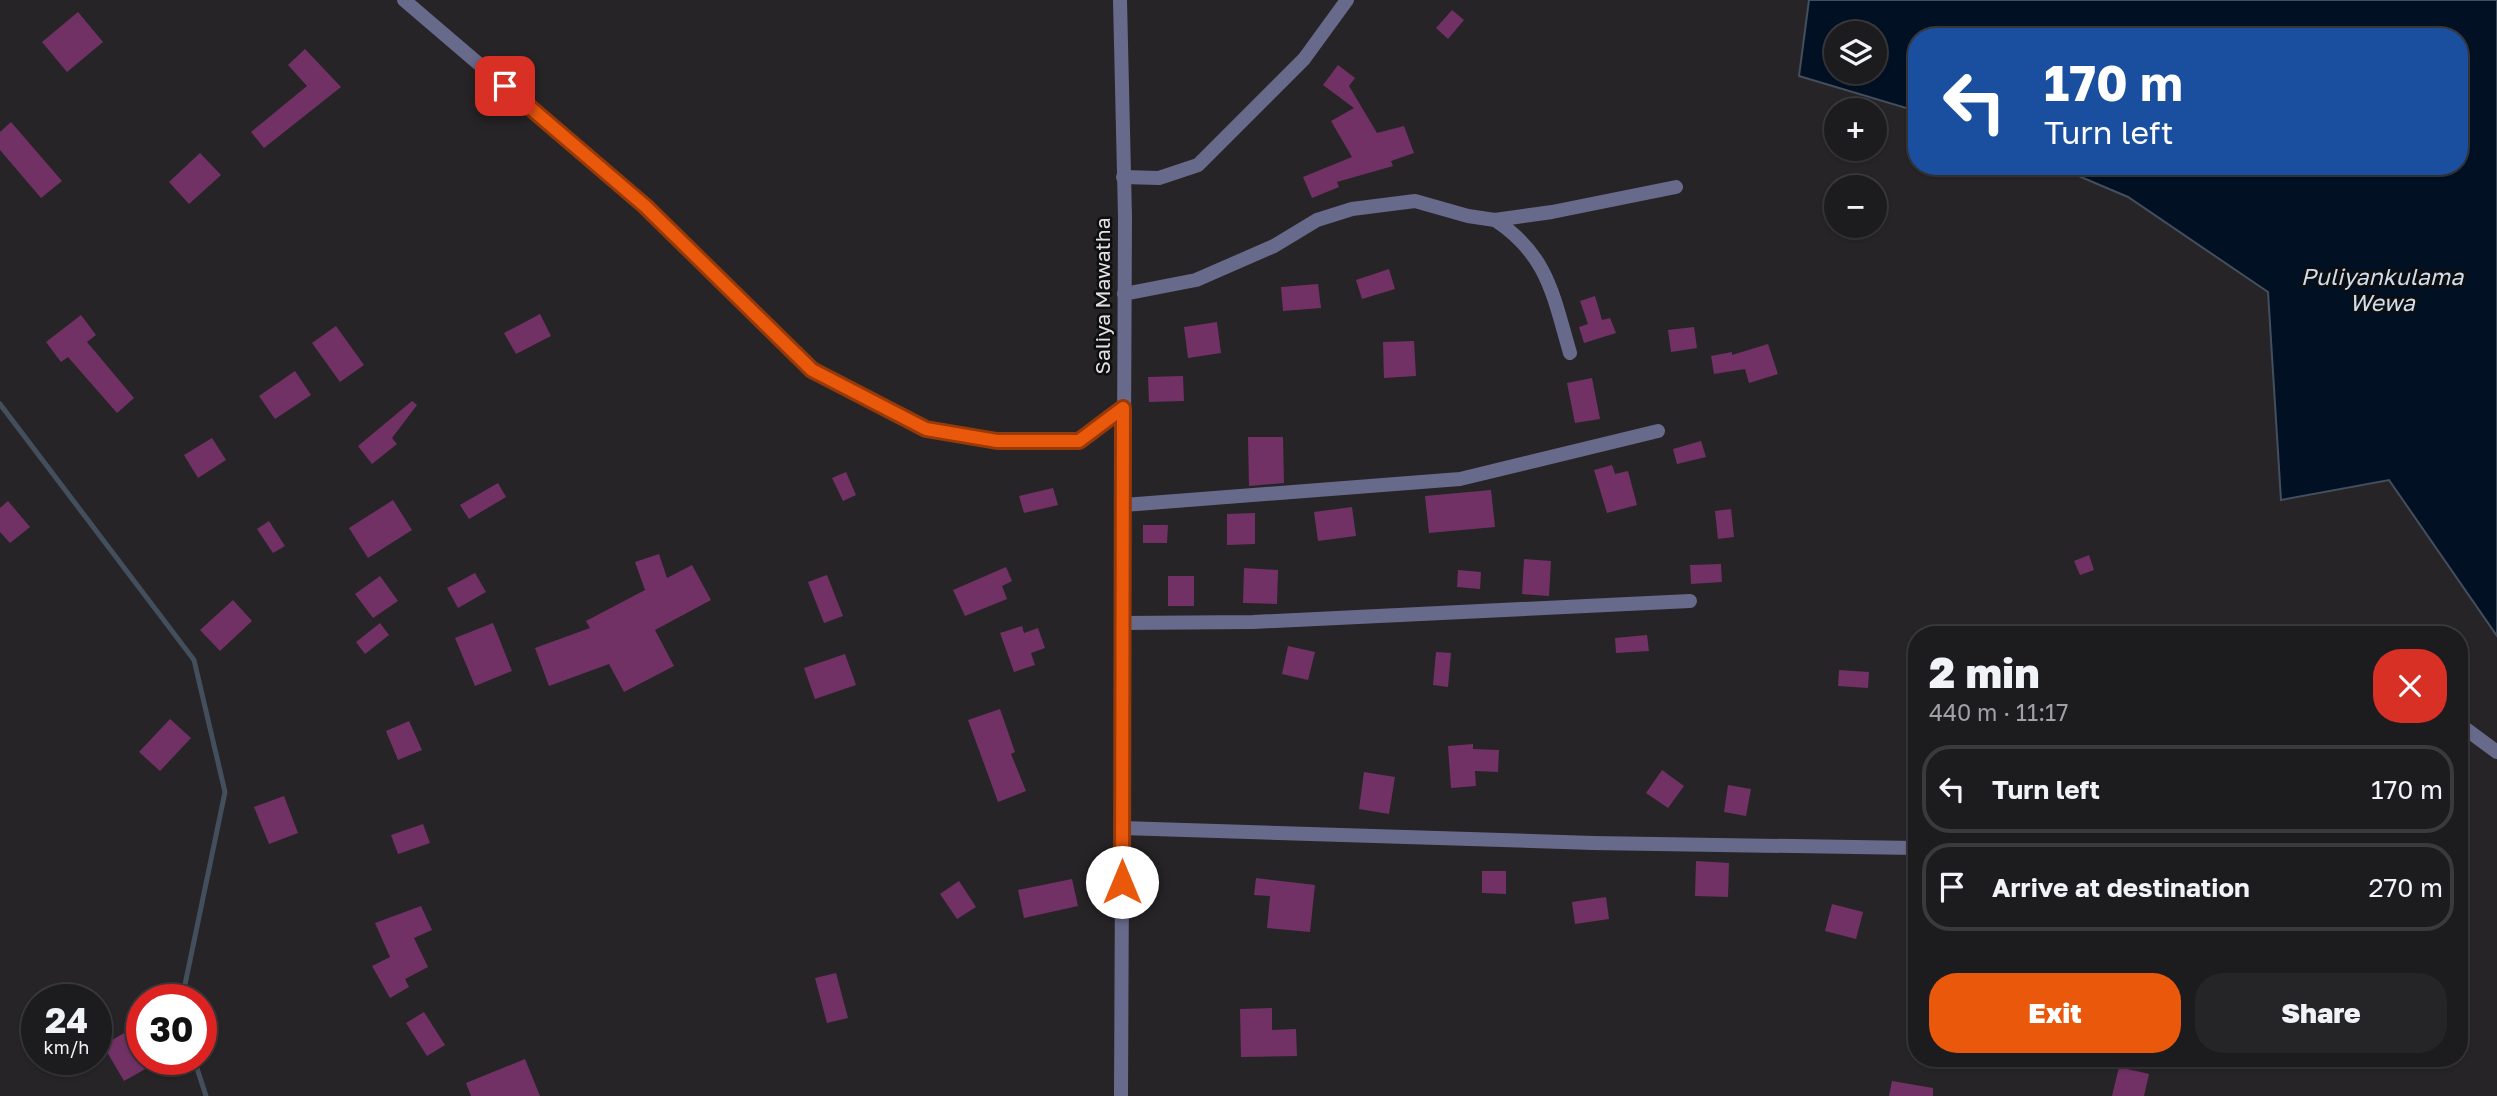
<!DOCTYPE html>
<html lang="en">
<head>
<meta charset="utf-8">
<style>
	body { margin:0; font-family:"Golos Text",sans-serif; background:#252426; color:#f1f3f6; height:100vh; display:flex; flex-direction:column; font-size:26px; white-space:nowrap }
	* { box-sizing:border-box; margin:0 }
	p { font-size:23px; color:#a0a1a4 }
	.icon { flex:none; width:38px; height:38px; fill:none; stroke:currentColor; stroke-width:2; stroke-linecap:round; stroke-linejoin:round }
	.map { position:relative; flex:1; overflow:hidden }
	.panel { position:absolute; left:1908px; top:626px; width:560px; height:441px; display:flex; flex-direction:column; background:#1c1b1d; border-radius:28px; box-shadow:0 2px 5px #0004,0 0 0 2px #3a393b }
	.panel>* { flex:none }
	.guide { position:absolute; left:1908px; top:28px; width:560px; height:147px; border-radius:28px; box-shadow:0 2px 5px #0004,0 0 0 2px #3a393b; background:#1a4fa0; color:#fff; overflow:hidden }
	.buttons { position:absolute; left:1824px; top:21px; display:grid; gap:14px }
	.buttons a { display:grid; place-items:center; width:63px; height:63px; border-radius:50%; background:#1c1b1d; box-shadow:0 2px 5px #0004,0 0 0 2px #3a393b; font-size:35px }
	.speed { position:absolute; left:21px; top:984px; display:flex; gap:14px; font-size:35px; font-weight:700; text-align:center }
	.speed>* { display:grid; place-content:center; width:91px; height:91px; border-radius:50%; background:#1c1b1d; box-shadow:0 2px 5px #0004,0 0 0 2px #3a393b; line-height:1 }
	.speed small { font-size:18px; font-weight:400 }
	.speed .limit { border:10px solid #d22; background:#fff; color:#111 }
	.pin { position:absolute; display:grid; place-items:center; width:60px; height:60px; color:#fff; margin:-30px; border-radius:14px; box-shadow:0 4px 10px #0006 }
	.me { position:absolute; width:77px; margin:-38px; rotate:0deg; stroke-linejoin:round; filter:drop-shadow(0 0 5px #0008) }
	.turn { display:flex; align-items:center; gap:24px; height:147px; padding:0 21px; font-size:32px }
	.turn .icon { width:91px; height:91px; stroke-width:2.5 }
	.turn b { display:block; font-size:49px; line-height:60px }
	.round { display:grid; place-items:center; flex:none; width:74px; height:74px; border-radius:28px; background:#252426 }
	.headline { display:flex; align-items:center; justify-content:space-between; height:119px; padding:0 21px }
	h1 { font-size:42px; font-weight:800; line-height:52px }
	.action { display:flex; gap:14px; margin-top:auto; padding:14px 21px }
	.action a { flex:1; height:80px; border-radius:28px; background:#ea580c; color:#fff; font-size:28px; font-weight:800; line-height:80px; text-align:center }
	.action a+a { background:#252426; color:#f1f3f6 }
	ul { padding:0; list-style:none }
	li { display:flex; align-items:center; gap:21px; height:88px; margin:0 14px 10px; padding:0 7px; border:4px solid #3a393b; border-radius:28px }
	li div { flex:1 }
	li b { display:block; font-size:26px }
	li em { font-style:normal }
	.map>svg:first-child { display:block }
	.water { fill:#011023; stroke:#444f5d; stroke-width:2; fill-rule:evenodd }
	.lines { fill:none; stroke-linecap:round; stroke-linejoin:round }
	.stream { stroke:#444f5d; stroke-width:5 }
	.building { fill:#713165 }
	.street { stroke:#676a8b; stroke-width:14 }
	.route-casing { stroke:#983908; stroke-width:18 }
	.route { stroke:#ea580c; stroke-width:12 }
	.labels { text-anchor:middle; stroke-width:5; stroke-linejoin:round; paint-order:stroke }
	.street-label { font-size:21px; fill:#e2e1e3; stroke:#0e0e0f }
	.water-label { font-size:23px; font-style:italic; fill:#ceddee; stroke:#0e0e0f }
</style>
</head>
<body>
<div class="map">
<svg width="2497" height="1096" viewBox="0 0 2497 1096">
	<rect width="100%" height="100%" fill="#262427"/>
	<path class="water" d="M1809,0H2497V636L2389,480L2281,500L2268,292L2128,197L2055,166H2459V37H1916V111L1799,76ZM1836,33H1874V72H1836Z"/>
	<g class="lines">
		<g class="stream">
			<polyline points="0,404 194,660 225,792 182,999"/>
			<polyline points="194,1059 206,1096"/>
		</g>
	</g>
	<g class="building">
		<polygon points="1452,10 1464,20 1448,39 1436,28"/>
		<polygon points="78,12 103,42 67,72 42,42"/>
		<polygon points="305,49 341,87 264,148 251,132 307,86 288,65"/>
		<polygon points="1338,65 1355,78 1349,86 1377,133 1404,126 1414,153 1391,161 1393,166 1337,182 1339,187 1312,198 1303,177 1352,157 1331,121 1354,108 1323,85"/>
		<polygon points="11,122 62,181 41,198 0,150 0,132"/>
		<polygon points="200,153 221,175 189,204 169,182"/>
		<polygon points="1389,269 1395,289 1362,299 1356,280"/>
		<polygon points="1318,284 1321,308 1283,311 1281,287"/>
		<polygon points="1595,296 1602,320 1610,318 1616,333 1584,343 1579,327 1588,324 1580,301"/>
		<polygon points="540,314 551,336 516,354 504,333"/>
		<polygon points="81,315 96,335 87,342 134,398 117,413 68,357 61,362 46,342"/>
		<polygon points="1217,322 1221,353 1188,358 1184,327"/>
		<polygon points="336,326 364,365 340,382 312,343"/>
		<polygon points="1694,327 1697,348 1671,352 1668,330"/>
		<polygon points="1414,341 1416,376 1384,378 1383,342"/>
		<polygon points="1768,344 1778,374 1749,383 1745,369 1714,374 1711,356 1732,352 1732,355"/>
		<polygon points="295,371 311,395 275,419 259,396"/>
		<polygon points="1183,376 1184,401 1149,402 1148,377"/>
		<polygon points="1592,378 1600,419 1575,423 1567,383"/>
		<polygon points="412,401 417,405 392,438 397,444 372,464 358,446"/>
		<polygon points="1248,437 1283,437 1284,483 1249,486"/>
		<polygon points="212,438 226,460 198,478 184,455"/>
		<polygon points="1701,441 1706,457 1677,464 1673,449"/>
		<polygon points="1612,465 1615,474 1628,471 1637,505 1607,513 1594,470"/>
		<polygon points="846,472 856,495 843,501 832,478"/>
		<polygon points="498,483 506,497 469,519 460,505"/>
		<polygon points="1053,488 1058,505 1024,513 1019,496"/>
		<polygon points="1491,490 1495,527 1429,533 1425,496"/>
		<polygon points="393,500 412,530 368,558 349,528"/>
		<polygon points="8,501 30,527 10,543 0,532 0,508"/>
		<polygon points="1352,507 1356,536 1318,541 1314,512"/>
		<polygon points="1731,509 1734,537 1718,539 1715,511"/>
		<polygon points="1255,513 1255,544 1227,545 1227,514"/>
		<polygon points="269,521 285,546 273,553 257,529"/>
		<polygon points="1143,525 1168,525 1167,543 1143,543"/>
		<polygon points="659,554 667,578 692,565 711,600 655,630 674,666 624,692 609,664 549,686 535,648 590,628 586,621 645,590 635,562"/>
		<polygon points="2089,555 2094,570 2080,575 2074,561"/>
		<polygon points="1524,559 1551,561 1549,596 1522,594"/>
		<polygon points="1721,564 1722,582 1691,584 1690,565"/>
		<polygon points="1006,567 1012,581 1002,586 1007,599 965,616 953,590"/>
		<polygon points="1244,568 1278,570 1277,604 1243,603"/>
		<polygon points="1458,570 1481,572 1480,589 1457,587"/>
		<polygon points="475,573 486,592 458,608 447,588"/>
		<polygon points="827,575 843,616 824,623 808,582"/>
		<polygon points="380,576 398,601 373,618 355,594"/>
		<rect x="1168" y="576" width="26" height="30"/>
		<polygon points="233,600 252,621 220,651 200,630"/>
		<polygon points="380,623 389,635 365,654 356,642"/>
		<polygon points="493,623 512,671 475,686 455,638"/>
		<polygon points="1022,626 1024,633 1038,628 1045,648 1031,653 1035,665 1014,672 1000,633"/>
		<polygon points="1647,635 1649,651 1616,653 1615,638"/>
		<polygon points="1288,646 1315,652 1308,680 1282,674"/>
		<polygon points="1436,652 1451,653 1448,687 1433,685"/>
		<polygon points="845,654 856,685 815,699 804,668"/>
		<polygon points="1839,670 1869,672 1868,688 1838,686"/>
		<polygon points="1000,709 1015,752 1011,754 1026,791 998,802 968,720"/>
		<polygon points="170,719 191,738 160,771 139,752"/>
		<polygon points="409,721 422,750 398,760 386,731"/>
		<polygon points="1473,744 1473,749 1499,750 1498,772 1475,771 1476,786 1451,788 1448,746"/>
		<polygon points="1662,770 1684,786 1668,808 1646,793"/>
		<polygon points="1364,772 1395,777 1389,814 1359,809"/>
		<polygon points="1728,785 1751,789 1746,816 1724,812"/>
		<polygon points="284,796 298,833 269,844 254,807"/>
		<polygon points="423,824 430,843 398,854 391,835"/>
		<polygon points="1696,861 1729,863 1728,897 1695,896"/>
		<polygon points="1482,871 1506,871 1506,894 1482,893"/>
		<polygon points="1256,878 1315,885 1310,932 1267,928 1270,896 1254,895"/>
		<polygon points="1072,879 1078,906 1024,918 1018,890"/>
		<polygon points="959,881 976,907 957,919 940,894"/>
		<polygon points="1606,897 1609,919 1575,924 1572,902"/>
		<polygon points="1832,904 1863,912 1856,939 1825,931"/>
		<polygon points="421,906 432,930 414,938 428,967 405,979 409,987 390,998 372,966 390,957 375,923"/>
		<polygon points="836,973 848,1018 827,1023 815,978"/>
		<polygon points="1272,1008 1272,1030 1296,1029 1297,1056 1241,1057 1240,1009"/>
		<polygon points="424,1012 445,1045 427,1056 406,1023"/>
		<polygon points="142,1023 142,1059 163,1059 124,1081 103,1045"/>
		<polygon points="525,1059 540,1096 471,1096 466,1083"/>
		<polygon points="2119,1067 2149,1074 2144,1096 2112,1096"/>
		<polygon points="1892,1081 1933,1088 1933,1096 1889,1096"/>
	</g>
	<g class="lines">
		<g class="street">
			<polyline points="404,0 645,206 812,370 926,429 997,441 1079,441 1123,408"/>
			<polyline points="1120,0 1125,217 1121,1096"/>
			<polyline points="1123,177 1159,178 1198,165 1304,59 1347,0"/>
			<path d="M1495,220C1548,255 1553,295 1570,353"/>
			<polyline points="1124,294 1196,280 1274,246 1317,220 1352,209 1415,201 1468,216 1495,220 1552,212 1676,187"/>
			<polyline points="1124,505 1460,479 1658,431"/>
			<polyline points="1122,623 1253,622 1690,601"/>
			<polyline points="2459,724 2497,752"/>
			<polyline points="1122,828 1593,843 1916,848"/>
		</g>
	</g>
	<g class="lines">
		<defs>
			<polyline id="route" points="505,86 645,206 812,370 926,429 997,441 1079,441 1123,408 1122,882"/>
		</defs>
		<use href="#route" class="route-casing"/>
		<use href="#route" class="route"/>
	</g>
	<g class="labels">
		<g class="street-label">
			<text transform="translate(1103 296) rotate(-90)" y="7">Saliya Mawatha</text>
		</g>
		<g class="water-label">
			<text x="2382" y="285">Puliyankulama<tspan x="2382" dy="26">Wewa</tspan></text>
		</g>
	</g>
</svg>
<div class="buttons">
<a><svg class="icon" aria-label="layers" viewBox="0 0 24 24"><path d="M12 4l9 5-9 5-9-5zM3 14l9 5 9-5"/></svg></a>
<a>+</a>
<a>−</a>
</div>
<div class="speed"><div>24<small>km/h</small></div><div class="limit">30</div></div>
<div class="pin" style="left:505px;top:86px;background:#d93025"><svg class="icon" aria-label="arrive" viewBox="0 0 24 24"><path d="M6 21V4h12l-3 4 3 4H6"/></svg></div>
<svg class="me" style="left:1122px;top:882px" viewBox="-20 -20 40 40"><circle r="19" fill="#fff"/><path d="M0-13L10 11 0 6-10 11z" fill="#ea580c"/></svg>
<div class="guide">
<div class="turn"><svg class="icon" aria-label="left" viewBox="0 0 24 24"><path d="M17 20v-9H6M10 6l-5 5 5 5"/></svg><div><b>170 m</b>Turn left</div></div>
</div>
<section class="panel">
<div class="headline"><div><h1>2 min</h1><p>440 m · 11:17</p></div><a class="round" style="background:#d93025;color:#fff"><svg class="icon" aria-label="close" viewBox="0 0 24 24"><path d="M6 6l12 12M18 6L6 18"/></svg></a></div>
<ul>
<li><svg class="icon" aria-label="left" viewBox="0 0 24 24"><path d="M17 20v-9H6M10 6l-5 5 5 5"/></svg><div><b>Turn left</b></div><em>170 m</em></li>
<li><svg class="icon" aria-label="arrive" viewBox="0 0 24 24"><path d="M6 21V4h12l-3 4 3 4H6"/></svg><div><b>Arrive at destination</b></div><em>270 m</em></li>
</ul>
<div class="action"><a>Exit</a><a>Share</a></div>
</section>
</div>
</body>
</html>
